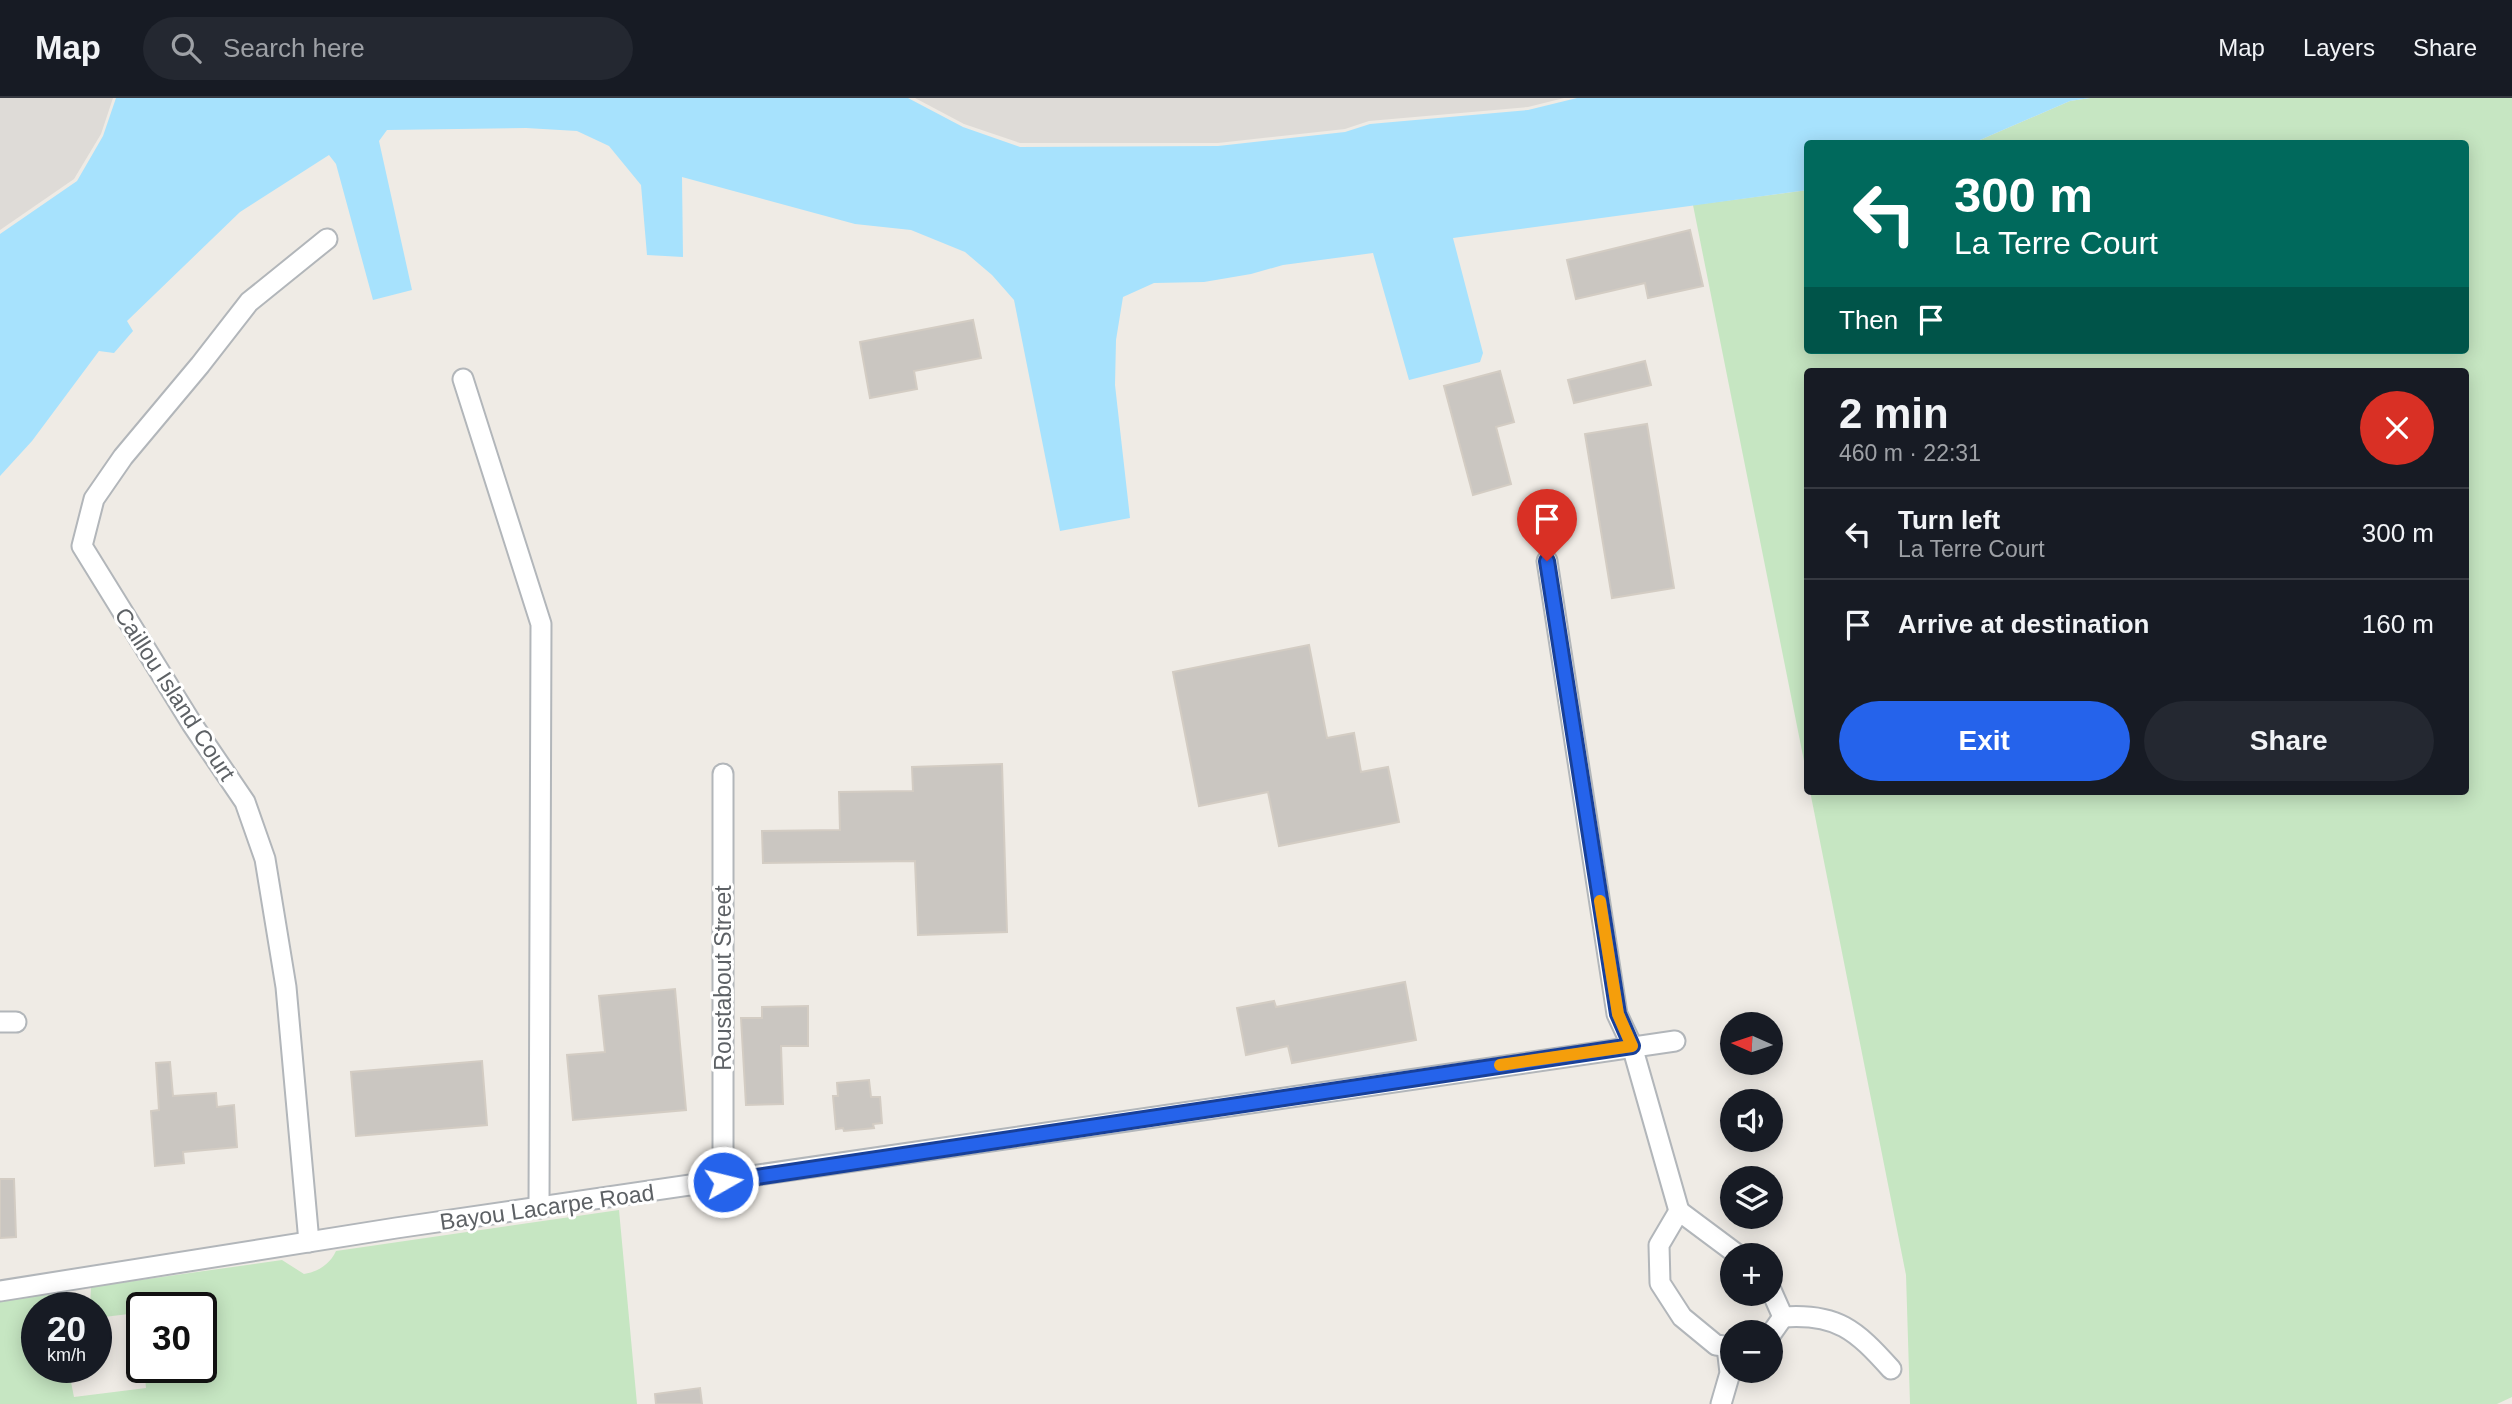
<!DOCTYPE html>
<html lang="en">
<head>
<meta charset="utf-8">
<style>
	body { margin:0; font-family:Helvetica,sans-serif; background:#242831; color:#f1f3f6; height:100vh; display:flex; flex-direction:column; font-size:26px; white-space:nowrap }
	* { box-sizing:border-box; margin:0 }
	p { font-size:23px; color:#9ea1a6 }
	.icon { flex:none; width:38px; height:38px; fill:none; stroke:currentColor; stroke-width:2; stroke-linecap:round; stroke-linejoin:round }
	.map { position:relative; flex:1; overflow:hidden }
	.sheet { position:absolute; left:1804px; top:270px; width:665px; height:427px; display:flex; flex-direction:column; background:#171b24; border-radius:7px; box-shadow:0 4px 18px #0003 }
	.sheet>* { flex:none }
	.banner { position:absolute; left:1804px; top:42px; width:665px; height:214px; border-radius:7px; box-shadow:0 4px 18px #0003; background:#00695c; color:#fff; overflow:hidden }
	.needle { width:46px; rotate:273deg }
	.controls { position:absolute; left:1720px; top:914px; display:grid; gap:14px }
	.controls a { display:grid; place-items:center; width:63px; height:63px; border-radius:50%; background:#171b24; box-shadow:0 4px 18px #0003; font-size:35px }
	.speed { position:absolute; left:21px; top:1194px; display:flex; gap:14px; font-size:35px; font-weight:700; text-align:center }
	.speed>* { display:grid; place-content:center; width:91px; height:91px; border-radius:50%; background:#171b24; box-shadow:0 4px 18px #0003; line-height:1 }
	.speed small { font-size:18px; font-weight:400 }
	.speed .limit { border:4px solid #111; border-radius:10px; background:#fff; color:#111 }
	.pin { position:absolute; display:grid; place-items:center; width:60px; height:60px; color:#fff; margin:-72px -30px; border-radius:50% 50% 50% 0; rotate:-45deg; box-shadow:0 0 7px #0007 }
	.pin .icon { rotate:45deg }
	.me { position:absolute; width:77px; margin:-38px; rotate:82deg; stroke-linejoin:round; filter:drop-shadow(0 0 5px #0008) }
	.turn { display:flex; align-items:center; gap:24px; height:147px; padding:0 35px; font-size:32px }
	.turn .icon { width:91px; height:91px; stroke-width:2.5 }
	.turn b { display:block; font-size:49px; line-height:60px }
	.then { display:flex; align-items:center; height:66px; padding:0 35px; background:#0003; gap:14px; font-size:26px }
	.round { display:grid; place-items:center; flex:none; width:74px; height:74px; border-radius:37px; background:#242831 }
	.summary { display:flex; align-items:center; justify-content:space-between; height:119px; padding:0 35px }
	h1 { font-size:42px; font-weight:700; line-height:52px }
	.button { display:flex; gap:14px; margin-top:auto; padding:14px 35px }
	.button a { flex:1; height:80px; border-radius:42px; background:#2563eb; color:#fff; font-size:28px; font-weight:700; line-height:80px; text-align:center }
	.button a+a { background:#242831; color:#f1f3f6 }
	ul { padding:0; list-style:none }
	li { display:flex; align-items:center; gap:21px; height:91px; padding:0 35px; border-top:2px solid #363941 }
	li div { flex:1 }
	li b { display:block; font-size:26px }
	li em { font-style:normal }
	header { display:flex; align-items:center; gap:42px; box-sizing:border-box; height:98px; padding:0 35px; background:#171b24; border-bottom:2px solid #363941 }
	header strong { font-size:33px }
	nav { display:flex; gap:38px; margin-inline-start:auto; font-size:24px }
	.search { width:490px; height:63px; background:#242831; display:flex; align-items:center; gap:18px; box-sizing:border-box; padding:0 24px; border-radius:38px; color:#9ea1a6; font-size:26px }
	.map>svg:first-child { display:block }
	.industrial { fill:#dedbd7 }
	.green { fill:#c6e6c2 }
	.water { fill:#a7e2fd }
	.building { fill:#cac6c1; stroke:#d3ccc3; stroke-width:2 }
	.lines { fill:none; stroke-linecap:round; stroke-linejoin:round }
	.minor-casing { stroke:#b2b6ba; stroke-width:23 }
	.minor { stroke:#fff; stroke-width:19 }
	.route-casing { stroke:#184099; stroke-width:18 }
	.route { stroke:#2563eb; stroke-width:12 }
	.slow { stroke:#f59e0b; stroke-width:12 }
	.labels { text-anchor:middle; stroke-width:6; stroke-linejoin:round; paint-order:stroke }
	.street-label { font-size:23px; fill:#5d6165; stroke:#fff }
</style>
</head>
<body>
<header>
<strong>Map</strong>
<div class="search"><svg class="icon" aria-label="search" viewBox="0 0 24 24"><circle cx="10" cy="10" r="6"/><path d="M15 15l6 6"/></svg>Search here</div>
<nav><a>Map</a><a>Layers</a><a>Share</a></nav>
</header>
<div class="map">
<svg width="2512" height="1306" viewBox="0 0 2512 1306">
	<rect width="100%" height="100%" fill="#efebe5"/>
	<g class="industrial">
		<polygon points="0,0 113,0 101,36 74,81 0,132"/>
		<polygon points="915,0 1564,0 1528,9 1369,23 1345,31 1218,45 1020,45 964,26"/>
	</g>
	<g class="green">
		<polygon points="2090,0 2512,0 2512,1299 2497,1306 1910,1306 1906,1177 1810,693 2466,693 2466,273 1808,273 1808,683 1693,107 1808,92 1808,252 2466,252 2466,46 1973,45 2070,3"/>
		<path d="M619,1112L637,1306H0V1203L65,1194L69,1209H37V1269H68L74,1299L146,1290L144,1269H201V1209H142V1251L137,1215L96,1220V1209H90L91,1189L282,1162L304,1176C318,1174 330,1166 336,1153Z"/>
	</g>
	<polygon class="water" points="116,0 908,0 963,29 1020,49 1218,48 1345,34 1370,26 1528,12 1577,0 2090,0 2070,3 1973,45 1808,46 1808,92 1453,140 1483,255 1480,264 1409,282 1373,155 1283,167 1251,176 1204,184 1154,185 1123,199 1116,242 1115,287 1130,420 1060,433 1014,202 992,177 965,154 911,132 855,126 682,79 683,159 647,157 641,87 609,48 577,33 526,30 387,32 379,43 412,192 373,202 336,66 329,57 240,114 127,223 133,233 114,255 99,253 32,343 0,378 0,136 77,83 103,38"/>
	<g class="building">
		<polygon points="1690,132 1703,188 1648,200 1645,185 1576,201 1567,162"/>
		<polygon points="973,222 981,260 914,273 917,291 870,300 860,244"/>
		<polygon points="1645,263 1651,287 1574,305 1568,282"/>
		<polygon points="1500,273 1514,324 1496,329 1511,386 1473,397 1444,288"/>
		<polygon points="1647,326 1674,490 1612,500 1585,336"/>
		<polygon points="1309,547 1327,640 1354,635 1361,674 1388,669 1399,724 1279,748 1268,694 1199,708 1173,574"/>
		<polygon points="1002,666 1007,834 918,837 915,763 763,765 762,733 840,732 839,694 913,693 912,669"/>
		<polygon points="1405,884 1416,942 1292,965 1288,948 1246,957 1237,910 1274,903 1276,909"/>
		<polygon points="675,891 686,1012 573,1022 567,957 605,954 599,898"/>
		<polygon points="808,908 808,948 781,948 783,1006 746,1007 741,920 762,920 762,909"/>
		<polygon points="482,963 487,1027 356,1038 351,974"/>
		<polygon points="170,964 173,998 216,995 217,1009 234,1007 237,1049 183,1054 184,1065 155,1068 151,1013 159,1012 156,965"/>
		<polygon points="869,982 871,999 880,999 882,1025 873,1026 874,1030 844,1033 843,1030 836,1031 833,998 838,998 837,985"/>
		<polygon points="0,1081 14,1081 16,1139 0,1140"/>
		<polygon points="700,1290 702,1306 656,1306 655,1296"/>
	</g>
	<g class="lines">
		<defs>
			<g id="minor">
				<polyline points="463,281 541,526 539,1110"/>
				<polyline points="1547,463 1617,916 1632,948 1679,1113"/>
				<polyline points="0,924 16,924"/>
				<polyline points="723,1084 723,676"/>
				<polyline points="309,1144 286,889 265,761 245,704 192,626 82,448 94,401 123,359 200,267 249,204 327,141"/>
				<polyline points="1771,1192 1783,1219"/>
				<polyline points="0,1193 396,1130 1675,943"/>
				<path d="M1783,1219C1837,1215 1856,1232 1891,1271"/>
				<polyline points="1771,1236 1783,1219"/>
				<polyline points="1732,1249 1716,1247 1682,1219 1660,1185 1659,1147 1679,1113 1738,1157"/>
				<polyline points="1721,1306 1730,1275 1727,1249"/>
			</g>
		</defs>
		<use href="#minor" class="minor-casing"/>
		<use href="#minor" class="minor"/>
	</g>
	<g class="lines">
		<defs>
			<polyline id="route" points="723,1084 1632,948 1618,916 1547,463"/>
		</defs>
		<use href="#route" class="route-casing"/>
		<use href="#route" class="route"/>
		<polyline class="slow" points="1500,967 1632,948 1618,916 1600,803"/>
	</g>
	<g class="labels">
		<g class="street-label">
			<text transform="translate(175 596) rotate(57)" y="8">Caillou Island Court</text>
			<text transform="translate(723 880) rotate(-90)" y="8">Roustabout Street</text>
			<text transform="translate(547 1109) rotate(-8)" y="8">Bayou Lacarpe Road</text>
		</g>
	</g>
</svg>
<div class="controls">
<a><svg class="needle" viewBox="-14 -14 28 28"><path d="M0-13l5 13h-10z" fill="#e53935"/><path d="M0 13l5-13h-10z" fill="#9ea1a6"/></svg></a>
<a><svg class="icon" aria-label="sound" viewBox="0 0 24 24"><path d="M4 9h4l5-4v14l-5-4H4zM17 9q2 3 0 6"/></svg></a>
<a><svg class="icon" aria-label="layers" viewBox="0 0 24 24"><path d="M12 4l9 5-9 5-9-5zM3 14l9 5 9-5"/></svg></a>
<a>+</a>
<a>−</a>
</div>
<div class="speed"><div>20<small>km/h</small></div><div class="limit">30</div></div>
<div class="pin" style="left:1547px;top:463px;background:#d93025"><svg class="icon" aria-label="arrive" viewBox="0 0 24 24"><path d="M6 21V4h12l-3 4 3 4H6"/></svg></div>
<svg class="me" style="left:723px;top:1084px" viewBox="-20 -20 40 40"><circle r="17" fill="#2563eb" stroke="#fff" stroke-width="3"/><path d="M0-11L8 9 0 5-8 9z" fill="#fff"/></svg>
<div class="banner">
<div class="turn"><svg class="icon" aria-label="left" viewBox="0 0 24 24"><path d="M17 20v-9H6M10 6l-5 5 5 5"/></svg><div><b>300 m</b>La Terre Court</div></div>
<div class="then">Then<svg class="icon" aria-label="arrive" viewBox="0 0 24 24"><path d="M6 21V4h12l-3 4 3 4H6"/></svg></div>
</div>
<section class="sheet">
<div class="summary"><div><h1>2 min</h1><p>460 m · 22:31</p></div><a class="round" style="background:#d93025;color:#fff"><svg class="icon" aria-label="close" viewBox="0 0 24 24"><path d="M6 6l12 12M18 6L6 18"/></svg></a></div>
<ul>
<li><svg class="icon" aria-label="left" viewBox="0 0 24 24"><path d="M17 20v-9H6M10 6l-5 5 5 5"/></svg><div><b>Turn left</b><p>La Terre Court</p></div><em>300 m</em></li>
<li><svg class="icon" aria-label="arrive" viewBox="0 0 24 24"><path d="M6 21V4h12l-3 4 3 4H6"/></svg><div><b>Arrive at destination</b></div><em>160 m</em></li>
</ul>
<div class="button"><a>Exit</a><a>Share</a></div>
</section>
</div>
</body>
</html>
